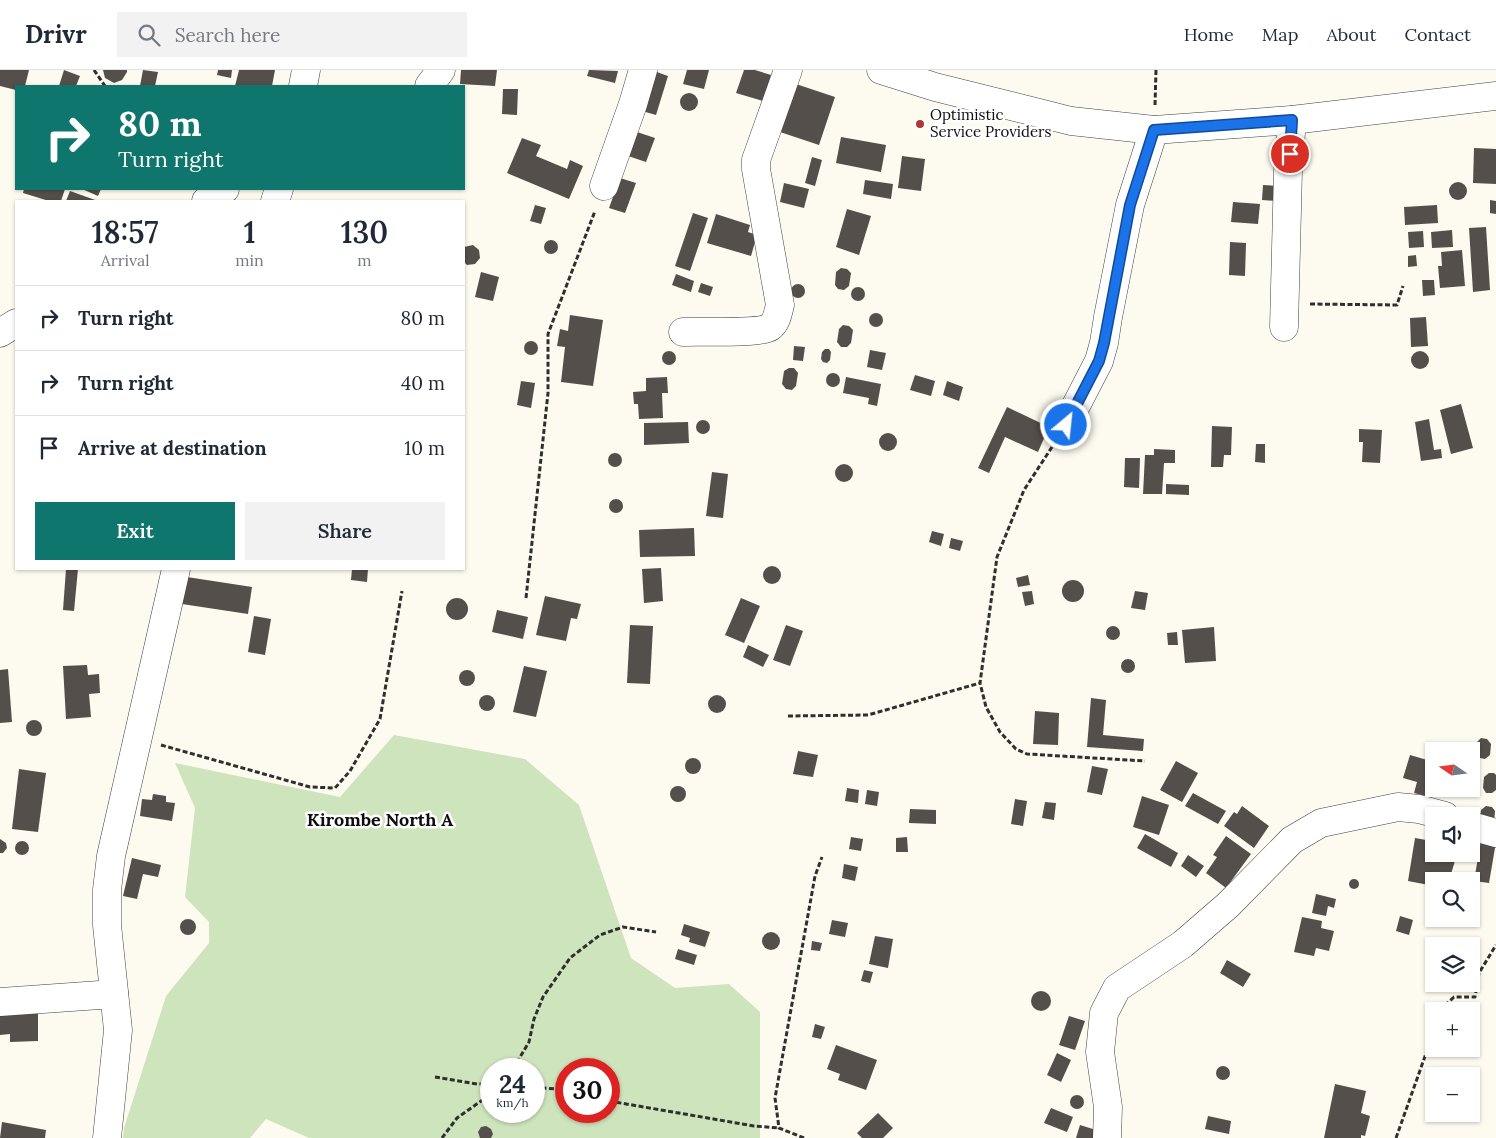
<!DOCTYPE html>
<html lang="en">
<head>
<meta charset="utf-8">
<style>
	body { margin:0; font-family:Lora,serif; background:#f2f2f3; color:#1f2937; height:100vh; display:flex; flex-direction:column; font-size:19px; white-space:nowrap }
	* { box-sizing:border-box; margin:0 }
	p { font-size:16px; color:#747a83 }
	.icon { flex:none; width:28px; height:28px; fill:none; stroke:currentColor; stroke-width:2; stroke-linecap:round; stroke-linejoin:round }
	.map { position:relative; flex:1; overflow:hidden }
	.side { position:absolute; left:15px; top:130px; width:450px; height:370px; display:flex; flex-direction:column; background:#fff; border-radius:0px; box-shadow:0 1px 4px #0004 }
	.side>* { flex:none }
	.guide { position:absolute; left:15px; top:15px; width:450px; height:105px; border-radius:0px; box-shadow:0 1px 4px #0004; background:#0f766e; color:#fff; overflow:hidden }
	.needle { width:32px; rotate:284deg }
	.buttons { position:absolute; left:1425px; top:672px; display:grid; gap:10px }
	.buttons a { display:grid; place-items:center; width:55px; height:55px; border-radius:0px; background:#fff; box-shadow:0 1px 4px #0004; font-size:25px }
	.speed { position:absolute; left:480px; top:988px; display:flex; gap:10px; font-size:25px; font-weight:700; text-align:center }
	.speed>* { display:grid; place-content:center; width:65px; height:65px; border-radius:50%; background:#fff; box-shadow:0 1px 4px #0004; line-height:1 }
	.speed small { font-size:12px; font-weight:400 }
	.speed .limit { border:8px solid #d22; background:#fff; color:#111 }
	.pin { position:absolute; display:grid; place-items:center; width:42px; height:42px; color:#fff; margin:-21px; border:2px solid #fff; border-radius:50%; box-shadow:0 1px 5px #0007 }
	.me { position:absolute; width:55px; margin:-28px; rotate:28deg; stroke-linejoin:round; filter:drop-shadow(0 0 4px #0008) }
	.turn { display:flex; align-items:center; gap:18px; height:105px; padding:0 20px; font-size:22px }
	.turn .icon { width:65px; height:65px; stroke-width:2.5 }
	.turn b { display:block; font-size:35px; line-height:42px }
	.eta { display:flex; justify-content:space-evenly; align-items:center; height:85px; text-align:center }
	.eta b { font-size:30px; font-weight:600; line-height:35px }
	.button { display:flex; gap:10px; margin-top:auto; padding:10px 20px }
	.button a { flex:1; height:58px; border-radius:0px; background:#0f766e; color:#fff; font-size:20px; font-weight:600; line-height:58px; text-align:center }
	.button a+a { background:#f2f2f3; color:#1f2937 }
	ul { padding:0; list-style:none }
	li { display:flex; align-items:center; gap:15px; height:65px; padding:0 20px; border-top:1px solid #e0e1e3 }
	li div { flex:1 }
	li b { display:block; font-size:19px }
	li em { font-style:normal }
	header { display:flex; align-items:center; gap:30px; box-sizing:border-box; height:70px; padding:0 25px; background:#fff; border-bottom:1px solid #e0e1e3 }
	header strong { font-size:24px }
	nav { display:flex; gap:28px; margin-inline-start:auto; font-size:18px }
	.search { width:350px; height:45px; background:#f2f2f3; display:flex; align-items:center; gap:12px; box-sizing:border-box; padding:0 18px; border-radius:0px; color:#747a83; font-size:19px }
	.map>svg:first-child { display:block }
	.green { fill:#cee4bc; fill-rule:evenodd }
	.building { fill:#554f4b }
	.lines { fill:none; stroke-linecap:round; stroke-linejoin:round }
	.minor-casing { stroke:#404040; stroke-width:29 }
	.path { stroke:#2f2f2f; stroke-width:3; stroke-dasharray:5 2.5; stroke-linecap:butt }
	.minor { stroke:#fff; stroke-width:28 }
	.route-casing { stroke:#114b97; stroke-width:12 }
	.route { stroke:#1a73e8; stroke-width:9 }
	.poi-dot { fill:#ae3634; stroke:#fff; stroke-width:2 }
	.labels { text-anchor:middle; stroke-width:5; stroke-linejoin:round; paint-order:stroke }
	.poi-label { font-size:15px; fill:#0d0d0d; stroke:#fff; text-anchor:start }
	.quarter-label { font-size:18px; font-weight:bold; fill:#0d0d0d; stroke:#fff }
</style>
</head>
<body>
<header>
<strong>Drivr</strong>
<div class="search"><svg class="icon" aria-label="search" viewBox="0 0 24 24"><circle cx="10" cy="10" r="6"/><path d="M15 15l6 6"/></svg>Search here</div>
<nav><a>Home</a><a>Map</a><a>About</a><a>Contact</a></nav>
</header>
<div class="map">
<svg width="1496" height="1068" viewBox="0 0 1496 1068">
	<rect width="100%" height="100%" fill="#fdfbef"/>
	<path class="green" d="M394,665L525,689L579,735L631,888L675,918L729,914L760,942V1068H309L266,1049L250,1068H123L124,1058L166,926L209,873V852L185,827L195,738L175,693L340,727ZM491,999H534V1041H491ZM566,999H609V1041H566Z"/>
	<g class="building">
		<polygon points="0,0 29,0 25,16 16,16 16,20 0,16"/>
		<polygon points="64,0 80,6 76,16 59,16"/>
		<polygon points="103,0 127,0 127,2 122,10 114,13 105,8"/>
		<polygon points="143,0 158,2 155,16 140,16"/>
		<polygon points="218,0 232,0 231,8 217,5"/>
		<polygon points="239,0 275,0 272,16 235,16"/>
		<polygon points="461,0 497,0 495,16 460,14"/>
		<polygon points="589,0 618,1 615,13 587,6"/>
		<polygon points="687,0 709,0 704,19 683,14"/>
		<polygon points="744,0 755,0 771,5 763,31 736,23"/>
		<polygon points="654,1 668,6 656,45 642,41"/>
		<polygon points="796,14 835,27 819,75 780,62"/>
		<polygon points="503,19 518,19 517,45 502,44"/>
		<circle cx="689" cy="32" r="9"/>
		<polygon points="637,62 655,68 646,92 628,86"/>
		<polygon points="841,67 886,75 881,102 836,93"/>
		<polygon points="522,68 541,75 536,86 567,99 570,90 583,96 569,129 507,103"/>
		<polygon points="1474,78 1496,79 1496,114 1473,113"/>
		<polygon points="902,86 925,89 921,121 898,118"/>
		<polygon points="812,87 822,90 815,116 805,113"/>
		<polygon points="620,108 636,113 625,143 609,138"/>
		<polygon points="865,110 893,114 891,129 863,124"/>
		<circle cx="1458" cy="121" r="9"/>
		<polygon points="784,113 809,119 804,138 780,132"/>
		<polygon points="1263,115 1278,116 1277,131 1262,130"/>
		<polygon points="24,119 65,119 61,131 49,131 23,123"/>
		<polygon points="82,119 101,119 98,126"/>
		<polygon points="70,121 98,131 66,131"/>
		<polygon points="1490,130 1496,131 1496,144 1490,143"/>
		<polygon points="1233,132 1260,134 1258,154 1231,152"/>
		<polygon points="535,135 546,138 541,154 530,151"/>
		<polygon points="1437,135 1438,153 1405,155 1404,137"/>
		<polygon points="847,139 871,146 859,185 836,177"/>
		<polygon points="693,143 708,148 690,201 675,196"/>
		<polygon points="716,144 750,155 748,162 757,165 751,186 707,173"/>
		<polygon points="1486,157 1490,220 1473,222 1469,158"/>
		<polygon points="1452,160 1453,177 1432,178 1431,162"/>
		<polygon points="1423,161 1424,177 1409,178 1408,162"/>
		<circle cx="551" cy="177" r="7"/>
		<polygon points="1230,172 1246,173 1245,206 1229,205"/>
		<polygon points="473,175 479,180 480,188 475,194 467,195 464,192 464,177"/>
		<polygon points="1462,180 1465,216 1440,218 1438,196 1442,196 1441,182"/>
		<polygon points="1416,185 1417,196 1408,197 1408,186"/>
		<polygon points="841,198 847,199 851,203 849,216 844,220 838,219 835,215 836,202"/>
		<polygon points="481,202 499,207 493,231 475,227"/>
		<polygon points="676,204 694,211 691,222 672,215"/>
		<polygon points="1422,210 1434,210 1435,225 1423,226"/>
		<polygon points="701,213 713,217 710,226 698,222"/>
		<circle cx="798" cy="221" r="7"/>
		<circle cx="858" cy="224" r="7"/>
		<circle cx="876" cy="250" r="7"/>
		<polygon points="570,245 603,250 593,316 561,312 565,277 557,276 560,259 568,261"/>
		<polygon points="1426,247 1428,276 1411,277 1410,248"/>
		<polygon points="843,255 849,256 853,260 851,273 847,277 841,277 837,272 839,259"/>
		<circle cx="531" cy="278" r="7"/>
		<polygon points="794,276 805,277 803,291 793,290"/>
		<polygon points="825,279 829,279 831,282 830,290 827,293 823,292 821,289 822,282"/>
		<polygon points="870,280 886,283 882,300 867,297"/>
		<circle cx="1420" cy="290" r="9"/>
		<circle cx="669" cy="288" r="7"/>
		<polygon points="789,298 794,298 798,303 796,316 792,320 786,319 782,314 784,301"/>
		<circle cx="833" cy="310" r="7"/>
		<polygon points="915,305 935,311 931,326 910,320"/>
		<polygon points="667,307 668,323 662,323 663,348 639,349 638,334 634,334 633,322 646,321 646,308"/>
		<polygon points="846,307 881,314 877,336 868,334 869,328 843,323"/>
		<polygon points="521,311 535,313 531,338 517,335"/>
		<polygon points="947,311 963,317 959,331 943,325"/>
		<polygon points="1461,334 1473,378 1451,384 1440,340"/>
		<polygon points="1007,337 1049,357 1038,382 1005,367 989,403 978,398"/>
		<polygon points="1429,349 1434,380 1441,379 1442,388 1421,391 1415,352"/>
		<circle cx="703" cy="357" r="7"/>
		<polygon points="688,352 689,373 644,375 644,353"/>
		<polygon points="1212,356 1232,357 1231,385 1224,385 1223,397 1211,397"/>
		<polygon points="1359,359 1382,360 1380,393 1362,392 1363,372 1359,372"/>
		<circle cx="888" cy="372" r="9"/>
		<polygon points="1256,374 1265,374 1265,393 1255,392"/>
		<polygon points="1154,379 1175,380 1175,393 1164,393 1162,424 1143,424 1145,385 1154,385"/>
		<circle cx="615" cy="390" r="7"/>
		<polygon points="1125,388 1140,388 1139,418 1124,417"/>
		<circle cx="844" cy="403" r="9"/>
		<polygon points="712,402 728,404 723,448 706,446"/>
		<polygon points="1166,414 1189,415 1189,425 1166,424"/>
		<circle cx="616" cy="436" r="7"/>
		<polygon points="694,458 695,486 640,487 639,460"/>
		<polygon points="932,461 944,464 941,476 929,472"/>
		<polygon points="951,468 963,471 960,481 949,478"/>
		<circle cx="772" cy="505" r="9"/>
		<polygon points="661,498 663,531 644,533 642,499"/>
		<polygon points="66,499 78,499 74,541 63,540"/>
		<polygon points="352,499 368,499 367,512 351,510"/>
		<polygon points="1028,505 1030,515 1018,517 1016,508"/>
		<polygon points="187,507 252,517 248,544 182,534"/>
		<circle cx="1073" cy="521" r="11"/>
		<polygon points="1032,521 1034,534 1025,536 1022,522"/>
		<polygon points="1135,521 1148,523 1145,540 1131,538"/>
		<polygon points="545,526 581,534 577,549 571,548 566,571 536,565"/>
		<polygon points="741,528 760,536 744,573 725,565"/>
		<circle cx="457" cy="539" r="11"/>
		<polygon points="497,540 528,547 523,569 492,562"/>
		<polygon points="254,546 271,549 265,585 248,582"/>
		<polygon points="630,555 653,556 650,614 627,613"/>
		<polygon points="786,555 803,561 790,596 773,590"/>
		<circle cx="1113" cy="563" r="7"/>
		<polygon points="1214,557 1216,591 1185,593 1182,560"/>
		<polygon points="1177,562 1178,575 1168,575 1167,563"/>
		<polygon points="748,575 769,585 763,597 743,587"/>
		<circle cx="1128" cy="596" r="7"/>
		<polygon points="87,595 88,605 99,604 100,623 89,624 91,647 66,649 63,596"/>
		<polygon points="524,596 547,601 536,647 513,642"/>
		<polygon points="8,599 12,652 0,653 0,600"/>
		<circle cx="467" cy="608" r="8"/>
		<circle cx="487" cy="633" r="8"/>
		<circle cx="717" cy="634" r="9"/>
		<polygon points="1091,628 1106,630 1103,665 1144,669 1143,681 1087,677"/>
		<polygon points="1035,641 1059,643 1058,675 1033,674"/>
		<circle cx="34" cy="658" r="8"/>
		<polygon points="1481,668 1487,669 1491,674 1490,685 1485,689 1480,688 1475,684 1477,672"/>
		<polygon points="798,681 818,685 813,707 793,704"/>
		<polygon points="1410,685 1434,692 1434,719 1450,719 1449,725 1429,719 1426,726 1414,723 1417,712 1403,708"/>
		<circle cx="693" cy="696" r="8"/>
		<polygon points="1176,691 1198,703 1182,732 1160,720"/>
		<polygon points="1092,696 1108,699 1102,725 1087,722"/>
		<polygon points="19,699 46,703 38,762 12,759"/>
		<polygon points="1489,703 1494,703 1496,705 1496,720 1492,723 1486,723 1483,718 1484,707"/>
		<circle cx="678" cy="724" r="8"/>
		<polygon points="847,718 859,720 858,733 845,731"/>
		<polygon points="867,720 879,722 877,736 865,734"/>
		<polygon points="1193,723 1226,741 1218,754 1185,736"/>
		<polygon points="153,724 166,726 166,732 175,733 172,751 140,746 142,729 152,730"/>
		<polygon points="1142,726 1169,735 1159,765 1133,757"/>
		<polygon points="1015,729 1027,731 1023,756 1011,754"/>
		<polygon points="1045,732 1056,733 1054,750 1042,748"/>
		<polygon points="1242,736 1269,756 1254,778 1224,756 1234,742 1237,744"/>
		<polygon points="1486,736 1492,737 1495,741 1494,753 1480,751 1481,740"/>
		<polygon points="910,739 936,740 936,754 909,753"/>
		<polygon points="1145,764 1178,783 1171,797 1137,778"/>
		<polygon points="1226,766 1251,784 1226,818 1206,803 1217,787 1213,785"/>
		<polygon points="851,767 863,769 861,781 849,779"/>
		<polygon points="907,767 908,782 896,782 896,768"/>
		<polygon points="1434,767 1434,784 1457,784 1449,811 1434,811 1434,816 1408,811 1415,768 1432,771"/>
		<polygon points="0,769 6,773 7,778 3,783 0,783"/>
		<polygon points="1481,770 1496,772 1489,813 1474,811"/>
		<circle cx="22" cy="778" r="7"/>
		<polygon points="1188,785 1204,796 1196,807 1181,796"/>
		<polygon points="132,788 161,795 158,807 143,804 137,829 123,826"/>
		<polygon points="844,794 858,797 855,811 842,808"/>
		<circle cx="1354" cy="814" r="5"/>
		<polygon points="1316,824 1336,829 1334,838 1328,836 1326,846 1312,843"/>
		<polygon points="1400,846 1413,850 1409,865 1396,861"/>
		<polygon points="1302,847 1322,851 1321,858 1334,861 1329,881 1316,878 1314,886 1294,882"/>
		<circle cx="188" cy="857" r="8"/>
		<polygon points="832,850 848,853 845,867 829,864"/>
		<polygon points="684,854 710,862 705,877 689,872 690,868 681,865"/>
		<circle cx="771" cy="871" r="9"/>
		<polygon points="875,866 893,869 888,898 869,894"/>
		<polygon points="812,871 822,873 820,881 811,880"/>
		<polygon points="678,879 697,885 694,895 675,889"/>
		<polygon points="1227,890 1251,904 1243,917 1220,903"/>
		<polygon points="864,900 873,902 870,913 861,911"/>
		<circle cx="1041" cy="931" r="10"/>
		<polygon points="38,941 38,971 10,972 10,964 0,965 0,943"/>
		<polygon points="1069,946 1085,951 1075,980 1059,975"/>
		<polygon points="815,954 825,957 821,969 812,967"/>
		<polygon points="836,975 877,990 866,1020 838,1010 840,1004 827,999"/>
		<polygon points="1057,983 1071,990 1061,1012 1047,1005"/>
		<circle cx="1223" cy="1003" r="7"/>
		<polygon points="1335,1014 1366,1021 1361,1043 1370,1046 1365,1066 1361,1065 1361,1068 1324,1068"/>
		<circle cx="1077" cy="1032" r="7"/>
		<polygon points="1051,1038 1073,1047 1067,1062 1044,1053"/>
		<polygon points="878,1043 893,1058 883,1068 862,1068 857,1063"/>
		<polygon points="1208,1046 1231,1051 1229,1064 1205,1059"/>
		<polygon points="2,1052 46,1060 45,1068 0,1068"/>
		<polygon points="1080,1055 1096,1060 1094,1068 1076,1068"/>
		<polygon points="486,1056 491,1059 493,1064 491,1068 480,1068 478,1062 481,1057"/>
	</g>
	<g class="lines">
		<defs>
			<g id="minor">
				<polyline points="881,0 935,17 1071,51 1154,60 1292,50 1496,26"/>
				<polyline points="303,16 306,0"/>
				<polyline points="429,16 441,0"/>
				<polyline points="604,116 633,34 643,0"/>
				<polyline points="206,131 225,119"/>
				<polyline points="275,131 279,119"/>
				<polyline points="1284,257 1288,101 1292,50"/>
				<path d="M683,262C699,261 760,264 770,257C777,252 778,242 780,235L756,99V90L788,0"/>
				<polyline points="0,263 16,253"/>
				<polyline points="1066,355 1099,291 1104,273 1108,247 1130,135 1154,60"/>
				<polyline points="1471,756 1496,763"/>
				<polyline points="0,932 114,924"/>
				<polyline points="107,1068 118,960 107,855 107,820 111,786 176,499"/>
				<polyline points="1107,1068 1108,1037 1100,982 1104,943 1117,918 1183,874 1228,835 1292,770 1321,753 1398,737 1419,739 1445,746"/>
			</g>
		</defs>
		<use href="#minor" class="minor-casing"/>
		<g class="path">
			<polyline points="94,0 105,16"/>
			<polyline points="1155,35 1156,0"/>
			<polyline points="1310,234 1397,235 1403,216"/>
			<polyline points="1052,377 1024,420 997,487 980,613 986,637 1000,662 1016,679 1027,684 1145,691"/>
			<polyline points="526,528 548,323 548,264 595,141"/>
			<polyline points="788,646 868,645 980,613"/>
			<polyline points="161,675 310,717 335,718 350,701 380,649 402,521"/>
			<polyline points="1440,941 1442,938 1454,927 1475,927 1479,903 1496,875"/>
			<polyline points="513,999 529,972 534,949 543,927 570,888 600,865 623,857 656,862"/>
			<polyline points="435,1007 477,1014 491,1014"/>
			<polyline points="534,1017 566,1020"/>
			<polyline points="609,1031 754,1056 779,1058"/>
			<polyline points="442,1068 457,1048 491,1024"/>
			<polyline points="804,1068 779,1058 775,1028 815,806 822,787"/>
			<polyline points="1396,1068 1434,961"/>
		</g>
		<use href="#minor" class="minor"/>
	</g>
	<g class="lines">
		<defs>
			<polyline id="route" points="1066,355 1099,291 1104,273 1130,135 1154,60 1292,50 1290,84"/>
		</defs>
		<use href="#route" class="route-casing"/>
		<use href="#route" class="route"/>
	</g>
	<circle class="poi-dot" cx="920" cy="54" r="5"/>
	<g class="labels">
		<g class="poi-label">
			<text x="930" y="50">Optimistic<tspan x="930" dy="17">Service Providers</tspan></text>
		</g>
		<g class="quarter-label">
			<text x="380" y="756">Kirombe North A</text>
		</g>
	</g>
</svg>
<div class="buttons">
<a><svg class="needle" viewBox="-14 -14 28 28"><path d="M0-13l5 13h-10z" fill="#e53935"/><path d="M0 13l5-13h-10z" fill="#747a83"/></svg></a>
<a><svg class="icon" aria-label="sound" viewBox="0 0 24 24"><path d="M4 9h4l5-4v14l-5-4H4zM17 9q2 3 0 6"/></svg></a>
<a><svg class="icon" aria-label="search" viewBox="0 0 24 24"><circle cx="10" cy="10" r="6"/><path d="M15 15l6 6"/></svg></a>
<a><svg class="icon" aria-label="layers" viewBox="0 0 24 24"><path d="M12 4l9 5-9 5-9-5zM3 14l9 5 9-5"/></svg></a>
<a>+</a>
<a>−</a>
</div>
<div class="speed"><div>24<small>km/h</small></div><div class="limit">30</div></div>
<div class="pin" style="left:1290px;top:84px;background:#d93025"><svg class="icon" aria-label="arrive" viewBox="0 0 24 24"><path d="M6 21V4h12l-3 4 3 4H6"/></svg></div>
<svg class="me" style="left:1066px;top:355px" viewBox="-20 -20 40 40"><circle r="17" fill="#1a73e8" stroke="#fff" stroke-width="3"/><path d="M0-11L8 9 0 5-8 9z" fill="#fff"/></svg>
<div class="guide">
<div class="turn"><svg class="icon" aria-label="right" viewBox="0 0 24 24"><path d="M7 20v-9h11M14 6l5 5-5 5"/></svg><div><b>80 m</b>Turn right</div></div>
</div>
<section class="side">
<div class="eta">
<div><b>18:57</b><p>Arrival</p></div>
<div><b>1</b><p>min</p></div>
<div><b>130</b><p>m</p></div>
</div>
<ul>
<li><svg class="icon" aria-label="right" viewBox="0 0 24 24"><path d="M7 20v-9h11M14 6l5 5-5 5"/></svg><div><b>Turn right</b></div><em>80 m</em></li>
<li><svg class="icon" aria-label="right" viewBox="0 0 24 24"><path d="M7 20v-9h11M14 6l5 5-5 5"/></svg><div><b>Turn right</b></div><em>40 m</em></li>
<li><svg class="icon" aria-label="arrive" viewBox="0 0 24 24"><path d="M6 21V4h12l-3 4 3 4H6"/></svg><div><b>Arrive at destination</b></div><em>10 m</em></li>
</ul>
<div class="button"><a>Exit</a><a>Share</a></div>
</section>
</div>
</body>
</html>
